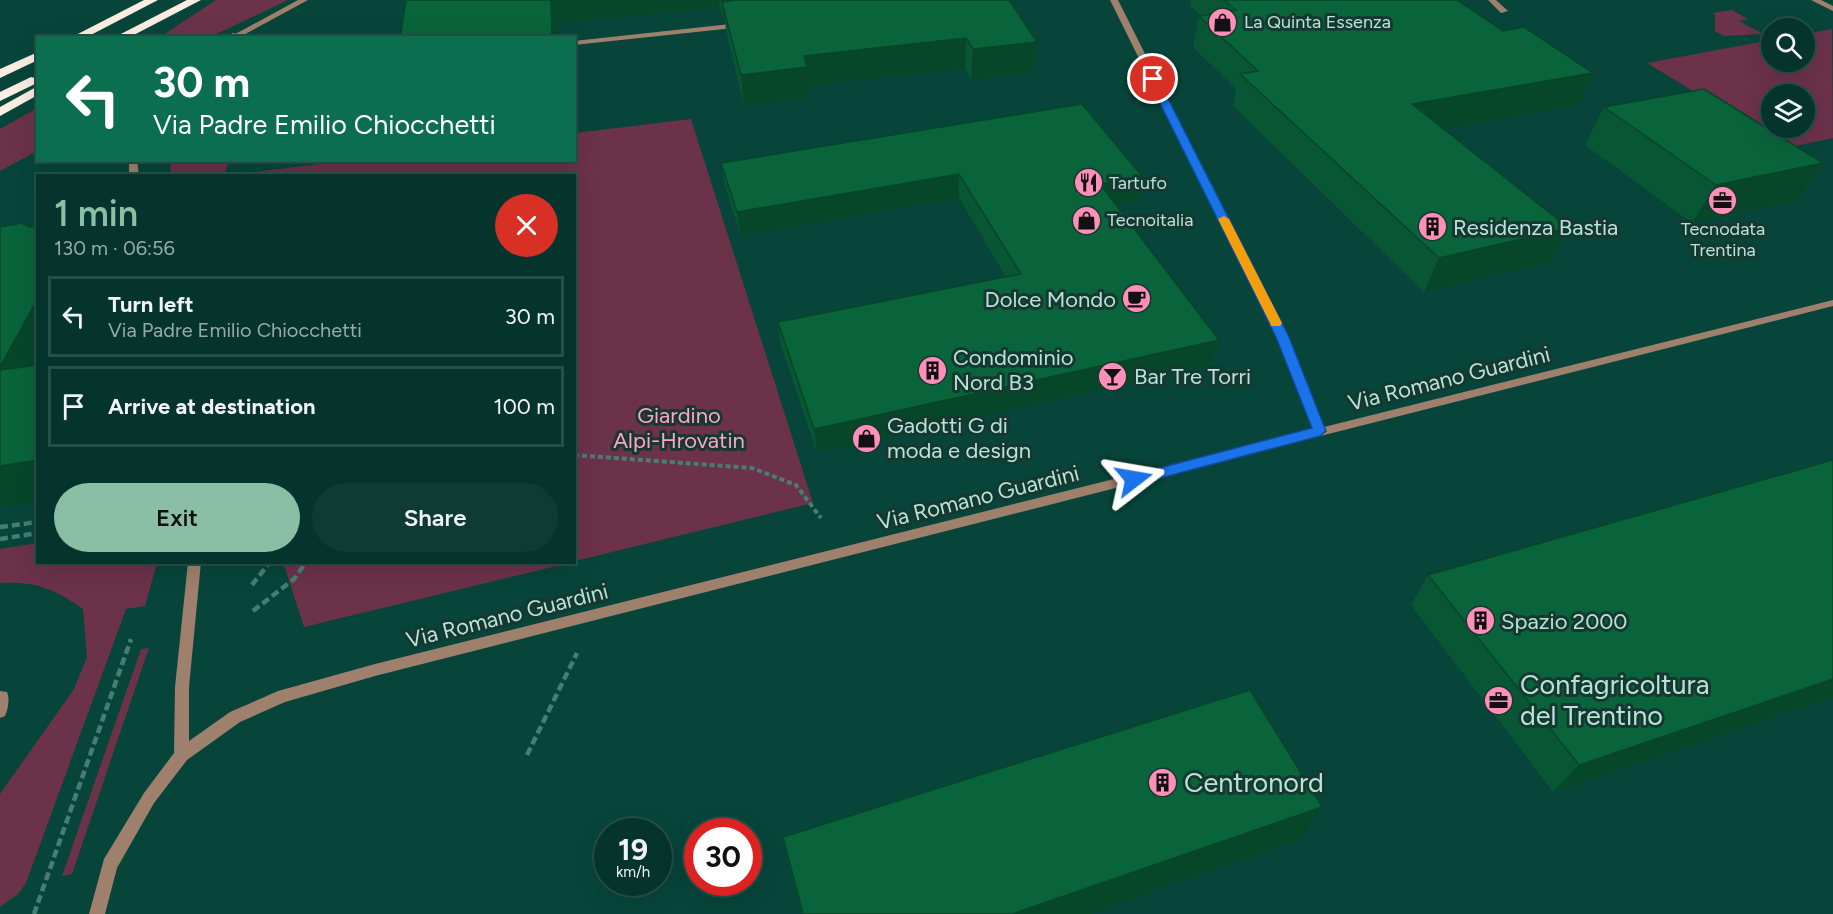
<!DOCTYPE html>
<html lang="en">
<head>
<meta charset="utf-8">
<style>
	body { margin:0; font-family:Figtree,sans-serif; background:#0e3c34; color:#f1f3f6; height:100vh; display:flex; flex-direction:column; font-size:22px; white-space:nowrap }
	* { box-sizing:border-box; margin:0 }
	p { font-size:20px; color:#97aaa9 }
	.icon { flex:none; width:33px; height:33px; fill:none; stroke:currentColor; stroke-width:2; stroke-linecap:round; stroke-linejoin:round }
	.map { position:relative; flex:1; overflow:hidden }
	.side { position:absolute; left:36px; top:174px; width:540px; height:390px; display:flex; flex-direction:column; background:#05342c; border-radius:0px; box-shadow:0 6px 24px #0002,0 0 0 2px #264f48 }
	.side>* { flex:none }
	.banner { position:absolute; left:36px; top:36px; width:540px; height:126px; border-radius:0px; box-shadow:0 6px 24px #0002,0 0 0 2px #264f48; background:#0b6e4f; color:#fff; overflow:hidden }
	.fabs { position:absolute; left:1761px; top:18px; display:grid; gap:12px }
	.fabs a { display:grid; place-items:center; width:54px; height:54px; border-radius:50%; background:#05342c; box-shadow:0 6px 24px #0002,0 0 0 2px #264f48; font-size:30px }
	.speed { position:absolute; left:594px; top:818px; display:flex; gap:12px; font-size:30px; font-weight:700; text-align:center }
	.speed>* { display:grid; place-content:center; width:78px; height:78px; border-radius:50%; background:#05342c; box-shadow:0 6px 24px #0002,0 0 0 2px #264f48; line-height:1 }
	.speed small { font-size:15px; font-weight:400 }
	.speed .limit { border:9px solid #d22; background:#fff; color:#111 }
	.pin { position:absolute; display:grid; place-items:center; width:51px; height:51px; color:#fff; margin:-26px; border:3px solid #fff; border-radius:50%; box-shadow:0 2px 6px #0007 }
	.me { position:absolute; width:66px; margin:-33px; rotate:76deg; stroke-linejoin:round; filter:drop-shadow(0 0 4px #0008) }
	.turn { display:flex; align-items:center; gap:21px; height:126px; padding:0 18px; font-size:27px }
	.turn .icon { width:78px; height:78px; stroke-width:2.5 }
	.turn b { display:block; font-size:42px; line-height:51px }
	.round { display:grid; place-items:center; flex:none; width:63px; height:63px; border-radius:32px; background:#0e3c34 }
	.head { display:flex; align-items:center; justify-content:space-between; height:102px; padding:0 18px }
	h1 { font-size:36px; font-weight:600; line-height:45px; color:#8abfa5 }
	.cta { display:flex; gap:12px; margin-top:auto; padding:12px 18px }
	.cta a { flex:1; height:69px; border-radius:36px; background:#8abfa5; color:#111; font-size:24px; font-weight:600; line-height:69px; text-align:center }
	.cta a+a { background:#0e3c34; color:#f1f3f6 }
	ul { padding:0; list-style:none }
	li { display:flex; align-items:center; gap:18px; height:81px; margin:0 12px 9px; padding:0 6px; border:3px solid #264f48; border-radius:0px }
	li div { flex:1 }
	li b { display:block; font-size:22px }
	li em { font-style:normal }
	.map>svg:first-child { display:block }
	.green { fill:#6b3249; fill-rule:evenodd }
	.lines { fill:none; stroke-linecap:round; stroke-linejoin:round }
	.path-far1 { stroke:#467e73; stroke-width:4; stroke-dasharray:5 3; stroke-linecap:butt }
	.path { stroke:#467e73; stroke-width:4.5; stroke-dasharray:8 4; stroke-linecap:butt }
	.lane { fill:#9e806c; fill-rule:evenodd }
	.street { fill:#9e806c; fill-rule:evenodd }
	.highway { fill:#fcede3; fill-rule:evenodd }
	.wall { fill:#085633 }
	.shaded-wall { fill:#064629 }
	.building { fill:#09643b; stroke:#064629; stroke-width:1.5 }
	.route { fill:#1a73e8; stroke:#114b97; stroke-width:1.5 }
	.slow { fill:#f59e0b }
	.labels { text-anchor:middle; stroke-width:6; stroke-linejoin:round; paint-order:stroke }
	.far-poi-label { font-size:18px; fill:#b6e4d8; stroke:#173830; text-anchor:start }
	.poi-label { font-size:22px; fill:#b6e4d8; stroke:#173830; text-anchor:start }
	.street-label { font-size:22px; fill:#b6e4d8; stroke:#173830 }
	.park-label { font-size:22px; fill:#ffa5c6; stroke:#173830 }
	.near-poi-label { font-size:27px; fill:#b6e4d8; stroke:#173830; text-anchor:start }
</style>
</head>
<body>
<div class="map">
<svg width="1833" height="914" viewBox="0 0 1833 914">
	<rect width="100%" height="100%" fill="#07453a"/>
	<g class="green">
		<polygon points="216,0 288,0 210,37 160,37"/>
		<polygon points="1732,10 1748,19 1739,21 1763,34 1724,36 1715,31 1715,15 1713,13"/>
		<path d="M1832,29L1833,138L1786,148L1647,63L1771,40L1772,62H1804L1805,34ZM1772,94H1804V128H1772Z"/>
		<polygon points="37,108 37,151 0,171 0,129"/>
		<polygon points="691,119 813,503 575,561 574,176 229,175 352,160 574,160 575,133"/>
		<polygon points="170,161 170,160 229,161 224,176 171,175"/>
		<path d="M37,543L38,562L157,563L145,606L126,609L26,883L18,894L0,907V794L74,689L87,657L83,609C55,589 36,581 0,583V549Z"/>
		<polygon points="283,562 569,562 569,563 304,627"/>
		<polygon points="149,648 72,874 62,876 141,649"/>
	</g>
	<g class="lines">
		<polyline class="path-far1" points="574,455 752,468 796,485 821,518"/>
		<g class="path">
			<polyline points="0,527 38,522"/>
			<polyline points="0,539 38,533"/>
			<polyline points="252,585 270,562"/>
			<polyline points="253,611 294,579 306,562"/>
			<polyline points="527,755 577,653"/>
			<polyline points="34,914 131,639"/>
		</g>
		<g class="lane">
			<polygon points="1488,0 1496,0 1508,11 1501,13"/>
			<polygon points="740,23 744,25 743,27 574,45 574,41"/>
			<polygon points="232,33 258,36 261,38 235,37 232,37"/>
			<path d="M0,691L7,692C10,699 8,709 5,716L0,718Z"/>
		</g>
		<g class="street">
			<polygon points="298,0 308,0 238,38 228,38"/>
			<polygon points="1110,0 1118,0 1287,337 1324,427 1833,300 1833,306 375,676 285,702 240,722 187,760 154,803 117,868 105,914 89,914 104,859 144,793 174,753 175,687 188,562 201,562 189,687 189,741 230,712 278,691 375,664 1314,429 1277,337"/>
			<polygon points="1811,0 1821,0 1833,6 1833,11"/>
			<polygon points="129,160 137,160 139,176 129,176"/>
		</g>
		<g class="highway">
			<polygon points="144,0 158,0 85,38 70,38"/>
			<polygon points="187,0 201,0 128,38 113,38"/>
			<polygon points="38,52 38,60 0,78 0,69"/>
			<polygon points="31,77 35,78 35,84 0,101 0,92"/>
			<polygon points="38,86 38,95 0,116 0,107"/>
		</g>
	</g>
	<g class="wall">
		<polygon points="406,0 1009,0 1037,42 1034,72 971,80 965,68 808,86 809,98 744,105 726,31 725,22 724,22 720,7 558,23"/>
		<polygon points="1191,0 1457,0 1578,105 1444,129 1569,228 1551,262 1424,292 1233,106 1236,89 1193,47 1199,16 1201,16 1190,5"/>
		<polygon points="1082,104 1138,200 1115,204 1219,340 1212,365 817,453 781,346 778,322 1006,277 959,198 741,236 725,187 721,163"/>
		<polygon points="1604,107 1823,163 1797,201 1692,223 1585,145"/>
		<polygon points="1833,460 1833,697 1553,792 1411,605 1428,575"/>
		<polygon points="783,837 1301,839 1090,914 802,914 790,869"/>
	</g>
	<g class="shaded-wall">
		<polygon points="551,0 719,0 720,7 558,23 558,38 552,38"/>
		<polygon points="721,0 930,0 722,2 725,22 724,22"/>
		<polygon points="966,38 965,68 808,86 809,98 744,105 741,75 804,56"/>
		<polygon points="1037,42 1034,72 971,80 973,49"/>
		<polygon points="1593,73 1578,105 1400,137 1412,104"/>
		<polygon points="234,160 272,160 237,165"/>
		<polygon points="1823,163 1797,201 1692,223 1716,185"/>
		<polygon points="959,174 959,198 741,236 737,212"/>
		<polygon points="1142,176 1138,200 1096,208 1100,184"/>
		<polygon points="1569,228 1551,262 1424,292 1439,258"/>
		<polygon points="38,298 38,390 0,373 0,367"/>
		<polygon points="1219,340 1212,365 817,453 814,429"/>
		<polygon points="38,460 38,502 0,507 0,466"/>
		<polygon points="1833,679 1833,697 1553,792 1579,765"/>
		<polygon points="1322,807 1301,839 1090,914 1012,914"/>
	</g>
	<g class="building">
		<polygon points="406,0 551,0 552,38 400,38"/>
		<polygon points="737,0 1009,0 1037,42 973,49 966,38 804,56 807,67 741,75 722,2"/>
		<polygon points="1224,0 1457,0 1503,31 1524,27 1593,73 1412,104 1569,228 1439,258 1240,74 1258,71 1199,16 1236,10"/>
		<polygon points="1704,89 1823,163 1716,185 1604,107"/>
		<polygon points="1082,104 1142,176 1100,184 1219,340 814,429 778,322 1021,274 959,174 737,212 721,163"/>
		<polygon points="22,223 29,227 38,226 38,298 0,367 0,227"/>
		<polygon points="38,365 38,460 0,466 0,370"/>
		<polygon points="1833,460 1833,679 1579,765 1428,575"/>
		<polygon points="1250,690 1322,807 1012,914 803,914 783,837"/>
	</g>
	<polygon class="route" points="1153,76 1158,79 1289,337 1326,431 1320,436 1134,485 1129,483 1127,479 1129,476 1312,428 1276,337 1148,79"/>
	<polygon class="slow" points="1224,216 1229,219 1282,323 1280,326 1271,326 1270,323 1218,219"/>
	<defs>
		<symbol id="shop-disc" viewBox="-11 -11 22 22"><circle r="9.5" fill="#ff8eb9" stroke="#173830"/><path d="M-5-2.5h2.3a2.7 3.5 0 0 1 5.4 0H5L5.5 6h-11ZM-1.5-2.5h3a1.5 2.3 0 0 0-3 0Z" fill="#111"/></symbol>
		<symbol id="restaurant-disc" viewBox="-11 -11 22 22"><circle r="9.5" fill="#ff8eb9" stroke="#173830"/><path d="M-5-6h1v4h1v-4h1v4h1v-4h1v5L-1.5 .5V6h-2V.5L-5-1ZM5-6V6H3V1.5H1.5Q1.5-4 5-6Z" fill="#111"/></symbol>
		<symbol id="office-disc" viewBox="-11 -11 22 22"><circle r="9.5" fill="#ff8eb9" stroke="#173830"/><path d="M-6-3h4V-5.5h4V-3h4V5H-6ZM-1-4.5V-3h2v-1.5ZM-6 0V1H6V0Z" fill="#111"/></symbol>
		<symbol id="building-disc" viewBox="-11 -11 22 22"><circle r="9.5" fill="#ff8eb9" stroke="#173830"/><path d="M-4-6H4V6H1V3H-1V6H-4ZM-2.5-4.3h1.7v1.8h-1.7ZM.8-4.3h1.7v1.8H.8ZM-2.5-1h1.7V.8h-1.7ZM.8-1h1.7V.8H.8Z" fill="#111"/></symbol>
		<symbol id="cafe-disc" viewBox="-11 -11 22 22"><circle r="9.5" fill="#ff8eb9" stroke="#173830"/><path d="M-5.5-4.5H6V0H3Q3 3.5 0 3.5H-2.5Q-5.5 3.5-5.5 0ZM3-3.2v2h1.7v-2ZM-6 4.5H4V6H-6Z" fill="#111"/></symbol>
		<symbol id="bar-disc" viewBox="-11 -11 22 22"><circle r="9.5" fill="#ff8eb9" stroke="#173830"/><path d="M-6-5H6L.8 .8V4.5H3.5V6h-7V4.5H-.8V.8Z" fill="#111"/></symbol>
	</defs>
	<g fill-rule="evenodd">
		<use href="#shop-disc" x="1206" y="6" width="33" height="33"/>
		<use href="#restaurant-disc" x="1072" y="166" width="33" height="33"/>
		<use href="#office-disc" x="1706" y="184" width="33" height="33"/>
		<use href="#shop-disc" x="1070" y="204" width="33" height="33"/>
		<use href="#building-disc" x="1416" y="210" width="33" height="33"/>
		<use href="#cafe-disc" x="1120" y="282" width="33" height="33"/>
		<use href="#building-disc" x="916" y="354" width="33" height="33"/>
		<use href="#bar-disc" x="1096" y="360" width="33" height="33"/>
		<use href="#shop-disc" x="850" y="422" width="33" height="33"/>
		<use href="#building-disc" x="1464" y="604" width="33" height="33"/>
		<use href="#office-disc" x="1482" y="684" width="33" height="33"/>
		<use href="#building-disc" x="1146" y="766" width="33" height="33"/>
	</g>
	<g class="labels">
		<g class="far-poi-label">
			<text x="1244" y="28">La Quinta Essenza</text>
			<text x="1109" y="189">Tartufo</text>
			<text x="1107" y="226">Tecnoitalia</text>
			<text x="1723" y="235" text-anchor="middle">Tecnodata<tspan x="1723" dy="21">Trentina</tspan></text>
		</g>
		<g class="poi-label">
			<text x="1453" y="235">Residenza Bastia</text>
			<text x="1116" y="307" text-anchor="end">Dolce Mondo</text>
			<text x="953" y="365">Condominio<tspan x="953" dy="25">Nord B3</tspan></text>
			<text x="1134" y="384">Bar Tre Torri</text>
			<text x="887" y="433">Gadotti G di<tspan x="887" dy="25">moda e design</tspan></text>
			<text x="1501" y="629">Spazio 2000</text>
		</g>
		<g class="street-label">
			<text transform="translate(1449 378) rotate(-14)" y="8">Via Romano Guardini</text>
			<text transform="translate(978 497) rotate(-14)" y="8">Via Romano Guardini</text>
			<text transform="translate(507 615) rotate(-14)" y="8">Via Romano Guardini</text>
		</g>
		<g class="park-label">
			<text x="679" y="423">Giardino<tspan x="679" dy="25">Alpi-Hrovatin</tspan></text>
		</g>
		<g class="near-poi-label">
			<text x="1520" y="694">Confagricoltura<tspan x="1520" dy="31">del Trentino</tspan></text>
			<text x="1184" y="792">Centronord</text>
		</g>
	</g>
</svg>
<div class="fabs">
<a><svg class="icon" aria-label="search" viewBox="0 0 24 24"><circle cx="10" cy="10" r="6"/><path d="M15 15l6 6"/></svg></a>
<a><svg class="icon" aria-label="layers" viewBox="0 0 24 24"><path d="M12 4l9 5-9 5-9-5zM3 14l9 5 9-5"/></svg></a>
</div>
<div class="speed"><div>19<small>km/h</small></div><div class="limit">30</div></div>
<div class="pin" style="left:1153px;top:79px;background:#d93025"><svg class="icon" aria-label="arrive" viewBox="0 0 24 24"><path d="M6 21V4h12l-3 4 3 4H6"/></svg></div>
<svg class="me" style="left:1134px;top:479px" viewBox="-20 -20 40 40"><path d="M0-17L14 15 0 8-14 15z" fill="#1a73e8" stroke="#fff" stroke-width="4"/></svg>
<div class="banner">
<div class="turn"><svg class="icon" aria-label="left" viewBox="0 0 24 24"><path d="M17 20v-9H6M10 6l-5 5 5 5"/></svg><div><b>30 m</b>Via Padre Emilio Chiocchetti</div></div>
</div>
<section class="side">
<div class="head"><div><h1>1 min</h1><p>130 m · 06:56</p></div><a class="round" style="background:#d93025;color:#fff"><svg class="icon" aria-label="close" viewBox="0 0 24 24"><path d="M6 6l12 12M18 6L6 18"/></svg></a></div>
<ul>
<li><svg class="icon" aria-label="left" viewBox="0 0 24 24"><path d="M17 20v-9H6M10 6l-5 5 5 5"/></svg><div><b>Turn left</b><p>Via Padre Emilio Chiocchetti</p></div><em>30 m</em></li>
<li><svg class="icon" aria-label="arrive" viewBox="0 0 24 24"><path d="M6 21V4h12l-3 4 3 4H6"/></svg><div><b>Arrive at destination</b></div><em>100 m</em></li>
</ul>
<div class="cta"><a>Exit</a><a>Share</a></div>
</section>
</div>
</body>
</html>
